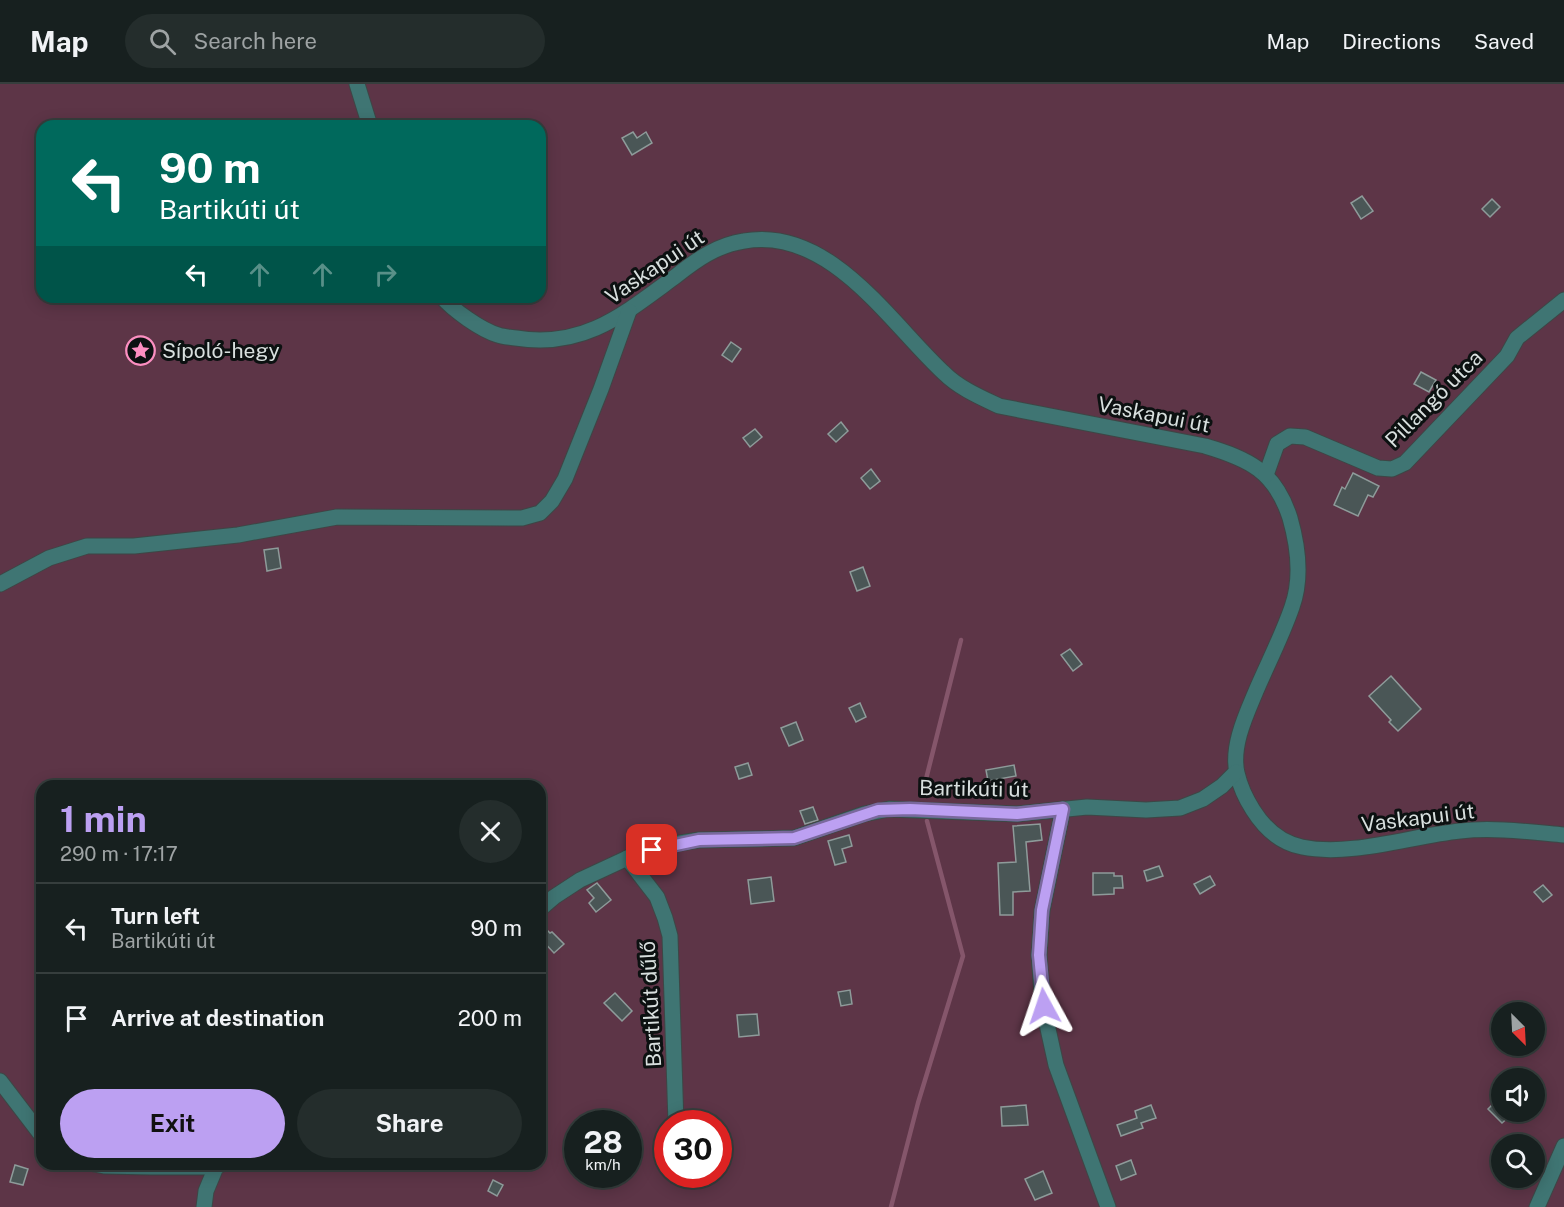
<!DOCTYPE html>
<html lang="en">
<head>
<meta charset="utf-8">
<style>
	body { margin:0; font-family:"Public Sans",sans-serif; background:#242d2c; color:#f1f3f6; height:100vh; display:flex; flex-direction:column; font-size:22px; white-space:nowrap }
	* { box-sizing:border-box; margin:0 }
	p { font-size:20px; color:#9ea3a4 }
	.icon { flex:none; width:33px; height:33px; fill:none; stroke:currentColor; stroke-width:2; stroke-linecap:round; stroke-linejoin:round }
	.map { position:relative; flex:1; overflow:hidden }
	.drawer { position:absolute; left:36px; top:696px; width:510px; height:390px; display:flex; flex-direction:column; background:#17201f; border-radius:18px; box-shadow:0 3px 15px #0003,0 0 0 2px #363e3d }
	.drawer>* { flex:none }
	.banner { position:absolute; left:36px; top:36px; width:510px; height:183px; border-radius:18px; box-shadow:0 3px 15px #0003,0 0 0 2px #363e3d; background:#00695c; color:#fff; overflow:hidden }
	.needle { width:39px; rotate:156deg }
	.buttons { position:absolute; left:1491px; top:918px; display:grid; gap:12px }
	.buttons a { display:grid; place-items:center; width:54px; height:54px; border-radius:50%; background:#17201f; box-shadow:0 3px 15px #0003,0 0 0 2px #363e3d; font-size:30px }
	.speed { position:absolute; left:564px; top:1026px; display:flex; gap:12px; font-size:30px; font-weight:700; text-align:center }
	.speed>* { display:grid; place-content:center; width:78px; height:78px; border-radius:50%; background:#17201f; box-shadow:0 3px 15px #0003,0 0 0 2px #363e3d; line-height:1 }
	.speed small { font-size:15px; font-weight:400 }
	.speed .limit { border:9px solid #d22; background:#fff; color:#111 }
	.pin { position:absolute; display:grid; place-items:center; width:51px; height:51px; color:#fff; margin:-26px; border-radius:12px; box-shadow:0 3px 9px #0006 }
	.me { position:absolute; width:66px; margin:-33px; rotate:355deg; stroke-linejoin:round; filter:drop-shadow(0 0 4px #0008) }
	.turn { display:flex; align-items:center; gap:21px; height:126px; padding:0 24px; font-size:27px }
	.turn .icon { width:78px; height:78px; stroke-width:2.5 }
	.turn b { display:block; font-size:42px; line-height:51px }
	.lanes { display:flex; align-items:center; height:57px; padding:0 24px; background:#0003; justify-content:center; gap:30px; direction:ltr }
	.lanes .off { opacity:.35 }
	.round { display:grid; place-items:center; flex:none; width:63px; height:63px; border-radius:32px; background:#242d2c }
	.overview { display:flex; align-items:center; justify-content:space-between; height:102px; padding:0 24px }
	h1 { font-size:36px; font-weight:700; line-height:45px; color:#bca0f2 }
	.primary-button { display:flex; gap:12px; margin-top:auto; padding:12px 24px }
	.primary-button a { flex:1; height:69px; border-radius:36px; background:#bca0f2; color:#111; font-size:24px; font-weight:700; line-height:69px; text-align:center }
	.primary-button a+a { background:#242d2c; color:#f1f3f6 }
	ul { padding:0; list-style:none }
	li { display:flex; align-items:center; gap:18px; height:90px; padding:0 24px; border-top:2px solid #363e3d }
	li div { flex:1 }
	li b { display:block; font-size:22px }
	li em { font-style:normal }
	header { display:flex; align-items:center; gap:36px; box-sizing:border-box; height:84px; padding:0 30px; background:#17201f; border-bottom:2px solid #363e3d }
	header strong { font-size:28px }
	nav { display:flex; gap:33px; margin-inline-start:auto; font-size:21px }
	.search { width:420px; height:54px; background:#242d2c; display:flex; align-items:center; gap:15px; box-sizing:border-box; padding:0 21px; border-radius:33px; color:#9ea3a4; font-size:22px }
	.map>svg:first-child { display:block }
	.green { fill:#5d3547; fill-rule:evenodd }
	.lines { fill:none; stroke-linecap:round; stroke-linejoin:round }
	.stream { stroke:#85566b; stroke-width:4.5 }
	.building { fill:#4a5656; stroke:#8e9b9a; stroke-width:1.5 }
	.minor-casing { stroke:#3d4746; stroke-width:17 }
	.minor { stroke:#3f7573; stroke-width:15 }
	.route-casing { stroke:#7a689d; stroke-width:15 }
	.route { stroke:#bca0f2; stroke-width:10 }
	.labels { text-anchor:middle; stroke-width:6; stroke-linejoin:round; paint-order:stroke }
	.street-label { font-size:21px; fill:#d8dfde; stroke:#0c1111 }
	.poi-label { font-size:21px; fill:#d8dfde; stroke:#0c1111; text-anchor:start }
</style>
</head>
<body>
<header>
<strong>Map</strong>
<div class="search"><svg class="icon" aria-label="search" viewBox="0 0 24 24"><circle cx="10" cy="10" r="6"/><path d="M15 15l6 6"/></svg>Search here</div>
<nav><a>Map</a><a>Directions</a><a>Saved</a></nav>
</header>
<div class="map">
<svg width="1564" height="1123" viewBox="0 0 1564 1123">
	<rect width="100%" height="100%" fill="#1f2a29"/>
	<path class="green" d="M0,0H1564V1123H0ZM42,42H540V213H42ZM42,702H540V1080H42ZM1502,928H1534V962H1502ZM1502,994H1534V1028H1502ZM578,1040H628V1090H578ZM668,1040H718V1090H668ZM1502,1060H1534V1094H1502Z"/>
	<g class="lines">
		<g class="stream">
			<polyline points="922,711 961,556"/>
			<polyline points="891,1123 918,1019 963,872 927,737"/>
		</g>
	</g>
	<g class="building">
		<polygon points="633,48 637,54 646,48 652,59 632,71 622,54"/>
		<polygon points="1362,112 1373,127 1361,135 1351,119"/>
		<polygon points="1492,115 1500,123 1490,133 1482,125"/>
		<polygon points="731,258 741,265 732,278 722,271"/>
		<polygon points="1421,288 1436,296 1429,308 1414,300"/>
		<polygon points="841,338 848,347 836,358 828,350"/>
		<polygon points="755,345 762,353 750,363 743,354"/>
		<polygon points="871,385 880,397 870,405 861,394"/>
		<polygon points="1353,389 1379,402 1373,413 1368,411 1358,432 1334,421 1342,403 1345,405"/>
		<polygon points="278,464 281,484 267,487 264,466"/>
		<polygon points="863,483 870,502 857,507 850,488"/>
		<polygon points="1070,565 1082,580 1073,587 1061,571"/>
		<polygon points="1391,592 1421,625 1398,647 1389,638 1391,636 1369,612"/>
		<polygon points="860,619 866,633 856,638 849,624"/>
		<polygon points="796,638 803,656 789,662 781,644"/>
		<polygon points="748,679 752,691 739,695 735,683"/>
		<polygon points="1014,681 1016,692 988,697 986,686"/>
		<polygon points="813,723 818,736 805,740 800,727"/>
		<polygon points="1040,740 1042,756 1026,758 1030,807 1013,808 1013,831 1000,831 998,779 1016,778 1013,742"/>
		<polygon points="849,751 852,762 842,765 846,778 835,781 828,757"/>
		<polygon points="1159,782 1163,792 1147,797 1144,787"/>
		<polygon points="1093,789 1114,789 1114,792 1122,792 1123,804 1114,804 1114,810 1093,811"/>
		<polygon points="1210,792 1215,801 1200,810 1194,800"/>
		<polygon points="771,793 774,817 751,820 748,796"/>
		<polygon points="597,799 611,816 596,828 589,819 594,814 587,806"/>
		<polygon points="1543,801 1552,811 1543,818 1534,808"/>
		<polygon points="547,846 550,849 552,848 564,860 554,869 540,854"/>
		<polygon points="850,906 852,920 841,922 838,908"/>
		<polygon points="615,909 632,927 622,937 604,919"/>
		<polygon points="757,930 759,951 739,953 737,931"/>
		<polygon points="1496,1017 1502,1023 1502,1028 1506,1028 1510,1032 1502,1039 1488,1025"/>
		<polygon points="1026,1021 1028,1041 1002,1042 1001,1023"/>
		<polygon points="1151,1021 1156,1034 1141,1039 1143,1044 1121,1052 1117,1041 1137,1034 1135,1027"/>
		<polygon points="1131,1076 1136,1090 1121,1096 1116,1082"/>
		<polygon points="15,1081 28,1085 23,1101 10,1098"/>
		<polygon points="1043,1087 1052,1109 1035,1116 1025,1095"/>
		<polygon points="493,1096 503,1101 497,1112 488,1107"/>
	</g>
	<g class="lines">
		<defs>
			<g id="minor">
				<polyline points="357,0 370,42"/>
				<path d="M442,213C453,226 481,246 498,251C503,253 510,253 516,254C584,265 624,230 676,192C696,176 717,161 744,157C830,142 890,239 944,289C959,304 980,313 999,322L1205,362C1249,375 1275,387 1290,434C1298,462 1302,495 1292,523C1282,552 1268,579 1256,607C1246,631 1231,662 1237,689C1240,702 1246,715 1253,726C1265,745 1281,759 1302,763C1350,773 1411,752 1460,747C1493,743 1531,748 1564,751"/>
				<polyline points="1266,391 1277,360 1290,352 1305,353 1378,384 1392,385 1405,379 1507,272 1517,254 1564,216"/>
				<polyline points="0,500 49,474 87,462 134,462 238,451 337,433 522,434 540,429 552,417 565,395 601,305 629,227"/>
				<polyline points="1063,725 1042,827 1039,871 1043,922 1056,981 1108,1123"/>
				<polyline points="627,774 657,813 665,834 670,852 676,1040"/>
				<polyline points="540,825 554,813 580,796 636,770 668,761 699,756 794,754 864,730 889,725 1017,730 1087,723 1146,726 1180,724 1203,715 1222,702 1236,688"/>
				<polyline points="0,997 42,1052"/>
				<polyline points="94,1080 104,1082 151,1083 216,1083"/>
				<polyline points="204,1123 206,1107 216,1083 222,1080"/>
				<polyline points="1537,1123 1564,1062"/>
			</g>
		</defs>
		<use href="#minor" class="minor-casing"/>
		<use href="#minor" class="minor"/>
	</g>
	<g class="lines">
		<defs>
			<polyline id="route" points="652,766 699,756 794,754 878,726 910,725 1017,730 1063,725 1042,826 1039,871 1044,922"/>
		</defs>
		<use href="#route" class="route-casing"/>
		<use href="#route" class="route"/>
	</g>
	<defs>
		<symbol id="sight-ring" viewBox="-11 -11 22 22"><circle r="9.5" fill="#0c1111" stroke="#fc8fc1" stroke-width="1.5"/><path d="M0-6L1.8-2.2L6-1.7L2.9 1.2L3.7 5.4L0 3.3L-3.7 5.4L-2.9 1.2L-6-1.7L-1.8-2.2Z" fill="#fc8fc1"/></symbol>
	</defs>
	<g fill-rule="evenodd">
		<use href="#sight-ring" x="124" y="250" width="33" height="33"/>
	</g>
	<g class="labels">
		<g class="street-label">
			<text transform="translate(655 183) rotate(-34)" y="7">Vaskapui út</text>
			<text transform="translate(1434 315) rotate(-45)" y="7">Pillangó utca</text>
			<text transform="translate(1154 331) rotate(11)" y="7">Vaskapui út</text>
			<text transform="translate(974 705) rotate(1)" y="7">Bartikúti út</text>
			<text transform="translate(1418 734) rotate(-7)" y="7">Vaskapui út</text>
			<text transform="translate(651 920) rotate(-93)" y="7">Bartikút dűlő</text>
		</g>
		<g class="poi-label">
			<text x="162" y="274">Sípoló-hegy</text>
		</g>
	</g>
</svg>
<div class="buttons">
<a><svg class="needle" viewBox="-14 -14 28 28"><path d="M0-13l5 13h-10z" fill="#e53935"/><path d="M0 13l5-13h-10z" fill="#9ea3a4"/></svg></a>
<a><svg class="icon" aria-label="sound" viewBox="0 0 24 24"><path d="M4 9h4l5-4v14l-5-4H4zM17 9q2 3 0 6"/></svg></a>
<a><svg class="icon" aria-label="search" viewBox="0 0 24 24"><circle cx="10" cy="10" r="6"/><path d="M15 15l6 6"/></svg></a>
</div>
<div class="speed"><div>28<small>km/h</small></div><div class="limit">30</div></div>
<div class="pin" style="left:652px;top:766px;background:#d93025"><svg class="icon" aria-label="arrive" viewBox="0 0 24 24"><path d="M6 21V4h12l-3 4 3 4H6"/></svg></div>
<svg class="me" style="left:1044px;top:922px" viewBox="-20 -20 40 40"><path d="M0-17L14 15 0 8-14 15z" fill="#bca0f2" stroke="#fff" stroke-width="4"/></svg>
<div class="banner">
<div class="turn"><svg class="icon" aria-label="left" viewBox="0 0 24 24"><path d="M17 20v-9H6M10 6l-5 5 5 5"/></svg><div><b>90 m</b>Bartikúti út</div></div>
<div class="lanes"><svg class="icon" aria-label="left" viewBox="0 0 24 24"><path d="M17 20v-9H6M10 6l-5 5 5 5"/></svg><svg class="icon off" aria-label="ahead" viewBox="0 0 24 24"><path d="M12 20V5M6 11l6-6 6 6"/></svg><svg class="icon off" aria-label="ahead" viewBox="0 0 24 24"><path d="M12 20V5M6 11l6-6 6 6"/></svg><svg class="icon off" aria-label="right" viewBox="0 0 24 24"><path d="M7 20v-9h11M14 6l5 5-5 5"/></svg></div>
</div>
<section class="drawer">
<div class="overview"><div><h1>1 min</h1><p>290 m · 17:17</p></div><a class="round"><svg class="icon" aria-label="close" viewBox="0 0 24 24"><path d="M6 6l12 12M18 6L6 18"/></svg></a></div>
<ul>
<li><svg class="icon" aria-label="left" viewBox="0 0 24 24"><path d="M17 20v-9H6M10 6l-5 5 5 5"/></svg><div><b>Turn left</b><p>Bartikúti út</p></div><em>90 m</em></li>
<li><svg class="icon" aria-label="arrive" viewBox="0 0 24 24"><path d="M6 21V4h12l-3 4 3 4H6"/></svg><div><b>Arrive at destination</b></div><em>200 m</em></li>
</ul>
<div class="primary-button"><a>Exit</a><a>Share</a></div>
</section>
</div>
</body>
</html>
